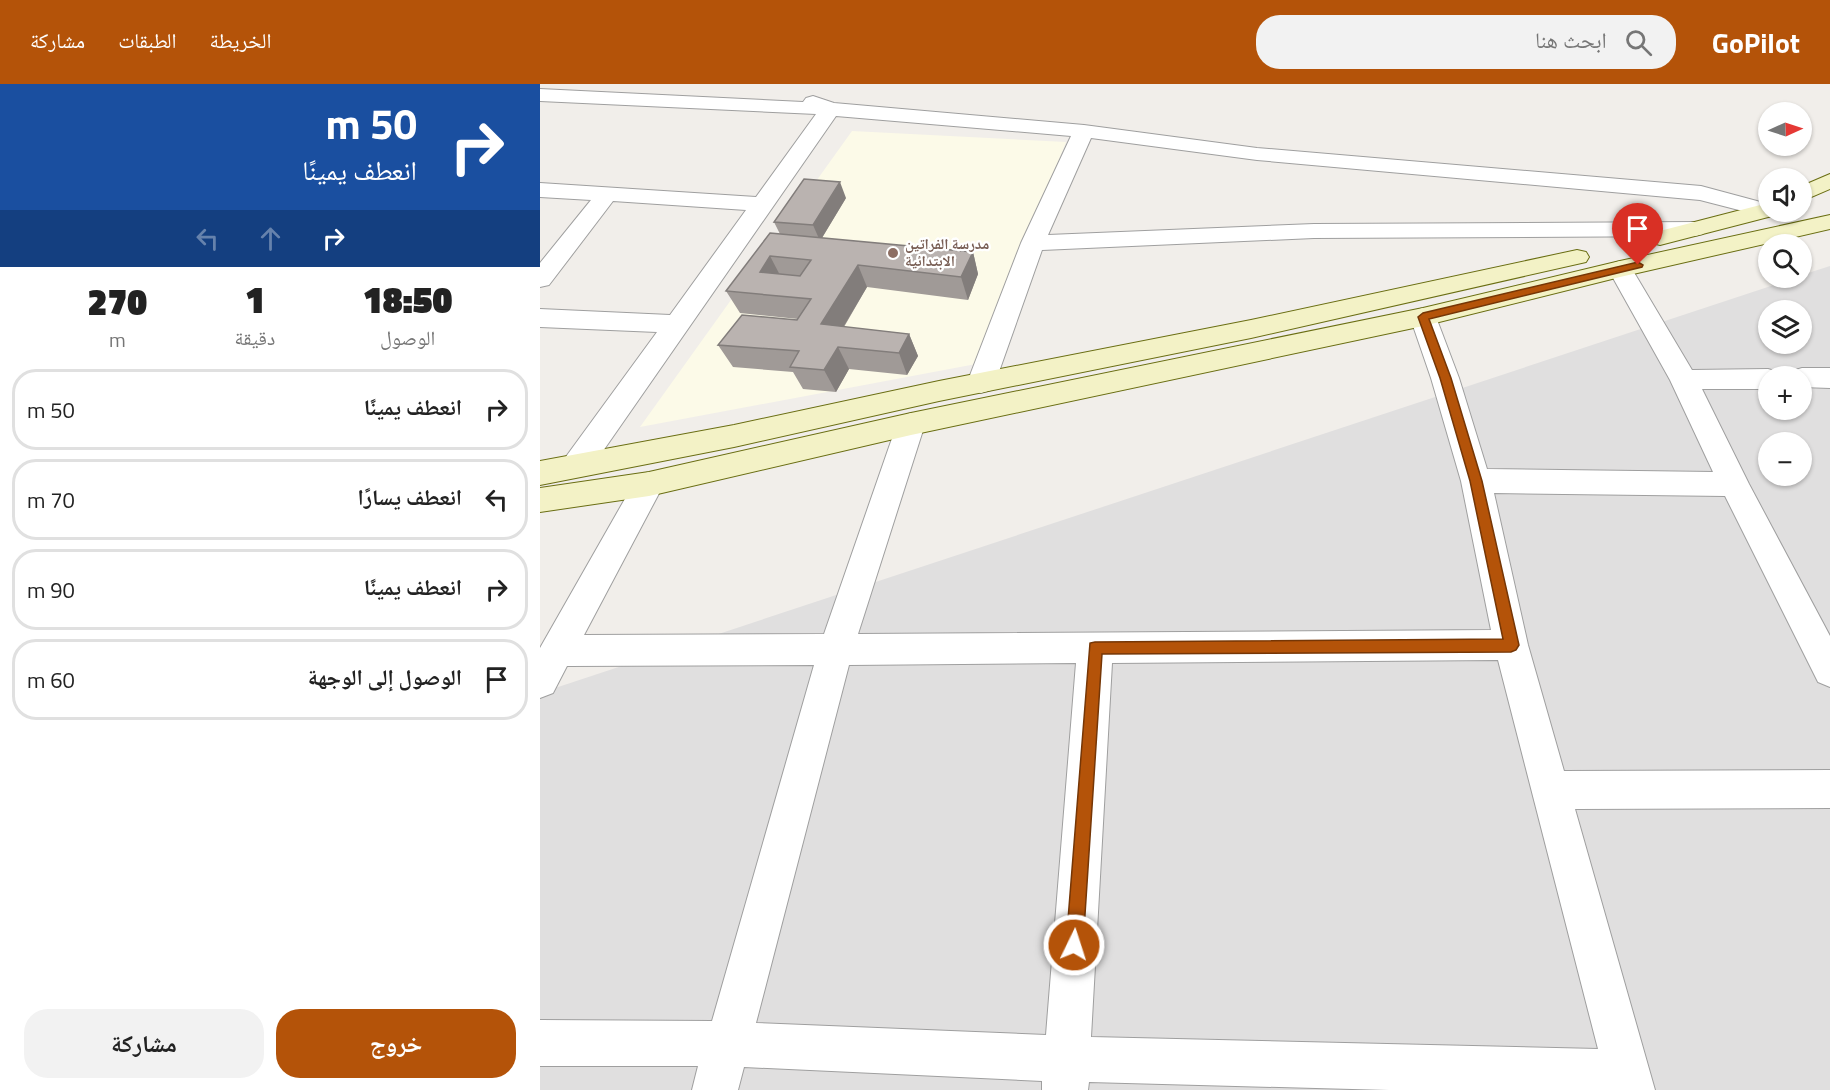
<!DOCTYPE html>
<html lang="ar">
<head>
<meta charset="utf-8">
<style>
	body { margin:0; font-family:"Titillium Web","Noto Naskh Arabic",sans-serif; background:#f2f2f2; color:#222; direction:rtl; height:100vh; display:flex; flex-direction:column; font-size:22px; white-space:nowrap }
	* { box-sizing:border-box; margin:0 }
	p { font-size:20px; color:#767676 }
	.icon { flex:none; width:33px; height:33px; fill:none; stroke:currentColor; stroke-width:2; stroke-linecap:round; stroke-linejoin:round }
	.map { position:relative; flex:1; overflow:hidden; direction:ltr }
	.side { display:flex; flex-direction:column; background:#fff; width:540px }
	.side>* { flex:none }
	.top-card { background:#1a4fa0; color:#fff; overflow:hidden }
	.needle { width:39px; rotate:87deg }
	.fabs { position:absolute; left:1218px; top:18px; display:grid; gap:12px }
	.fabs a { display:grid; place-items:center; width:54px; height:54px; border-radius:50%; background:#fff; box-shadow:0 2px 4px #0004; font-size:30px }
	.pin { position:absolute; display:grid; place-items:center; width:51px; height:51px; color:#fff; margin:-62px -26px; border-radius:50% 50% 50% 0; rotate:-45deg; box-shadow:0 0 6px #0007 }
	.pin .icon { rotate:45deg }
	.me { position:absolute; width:66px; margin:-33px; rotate:4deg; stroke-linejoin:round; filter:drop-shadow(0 0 4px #0008) }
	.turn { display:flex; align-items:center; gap:21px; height:126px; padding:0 24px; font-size:27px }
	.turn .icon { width:78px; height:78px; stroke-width:2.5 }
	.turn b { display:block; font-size:42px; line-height:51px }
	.lanes { display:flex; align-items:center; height:57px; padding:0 24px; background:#0003; justify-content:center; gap:30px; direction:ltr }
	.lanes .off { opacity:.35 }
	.eta { display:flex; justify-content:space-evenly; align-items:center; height:102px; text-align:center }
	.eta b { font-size:36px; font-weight:800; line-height:42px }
	.cta { display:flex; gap:12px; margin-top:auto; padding:12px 24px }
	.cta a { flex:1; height:69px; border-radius:24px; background:#b45309; color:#fff; font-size:24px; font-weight:800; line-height:69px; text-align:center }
	.cta a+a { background:#f2f2f2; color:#222 }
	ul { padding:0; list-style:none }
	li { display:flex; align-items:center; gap:18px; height:81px; margin:0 12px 9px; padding:0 12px; border:3px solid #e0e0e0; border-radius:24px }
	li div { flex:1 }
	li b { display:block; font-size:22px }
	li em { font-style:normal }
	header { display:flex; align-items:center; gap:36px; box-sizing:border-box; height:84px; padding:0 30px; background:#b45309; color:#fff }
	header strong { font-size:28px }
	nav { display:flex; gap:33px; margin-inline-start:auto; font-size:21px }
	.search { width:420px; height:54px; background:#f2f2f2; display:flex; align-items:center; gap:15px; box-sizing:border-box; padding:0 21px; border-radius:24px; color:#767676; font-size:22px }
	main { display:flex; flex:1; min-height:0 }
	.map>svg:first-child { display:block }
	.residential { fill:#e0dfdf; fill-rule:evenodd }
	.education { fill:#fcfae8 }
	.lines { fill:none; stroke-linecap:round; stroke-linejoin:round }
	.street-casing { stroke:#9f9f9f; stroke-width:2 }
	.secondary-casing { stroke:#6a6e13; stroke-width:2 }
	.street { fill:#fff; fill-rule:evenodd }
	.secondary { fill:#f3f2c6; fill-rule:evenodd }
	.wall { fill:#a09a97 }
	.shaded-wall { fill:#827d7b }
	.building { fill:#bab3b0; stroke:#827d7b; stroke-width:1.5; fill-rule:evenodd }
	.route { fill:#b45309; stroke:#753606; stroke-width:1.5 }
	.education-dot { fill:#8d6e63; stroke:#fff; stroke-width:2 }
	.labels { text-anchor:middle; stroke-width:4.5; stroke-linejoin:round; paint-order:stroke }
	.far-education-label { font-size:15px; font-weight:bold; fill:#785e54; stroke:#fff; text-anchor:start }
</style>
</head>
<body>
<header>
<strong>GoPilot</strong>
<div class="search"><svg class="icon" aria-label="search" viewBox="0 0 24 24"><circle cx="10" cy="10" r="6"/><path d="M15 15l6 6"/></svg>ابحث هنا</div>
<nav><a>الخريطة</a><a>الطبقات</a><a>مشاركة</a></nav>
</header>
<main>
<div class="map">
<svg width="1290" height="1006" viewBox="0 0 1290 1006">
	<rect width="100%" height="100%" fill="#f1eeea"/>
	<path class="residential" d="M1290,182V1006H0V609L1255,194H1262V191ZM1228,226H1262V260H1228ZM1228,292H1262V326H1228ZM1228,358H1262V392H1228Z"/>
	<polygon class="education" points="312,47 526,58 436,280 100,343"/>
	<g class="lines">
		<defs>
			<g id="street">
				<polygon points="0,5 263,18 266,14 273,12 294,19 544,41 717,64 1161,102 1228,120 1228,128 1236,128 1234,131 1226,133 1160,116 717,76 551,54 508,151 774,140 1155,138 1163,140 1167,145 1163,150 1155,152 774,154 502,166 455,299 451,306 441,309 431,306 427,299 481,159 531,52 296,32 47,390 36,393 25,390 21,382 25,374 117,248 0,243 0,225 130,231 206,126 73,117 9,201 0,203 0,179 51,116 0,113 0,99 216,113 276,30 0,17"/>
				<path d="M1080,177L1089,180L1152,286L1228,285L1238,288L1240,292H1228V305H1162L1209,400L1290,552V603L1278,598L1185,412L954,409L988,561L1024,687L1290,686V724L1035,725L1115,1006H849L549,998L548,1006H502V997L204,983L198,1006H152L158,982H0V936L172,937L274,581L27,582L13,609L0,614V564L98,392L109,388L120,392L124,400L44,551L284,550L357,340L361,333L371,329L381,333L385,340L318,550L951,546L921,397L891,294L870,233L874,227L883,224L892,227L896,233L919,294L947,385L1173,388L1130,296L1068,185L1071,180ZM958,576L1058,965L551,953L572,579ZM536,579L506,951L216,939L309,581Z"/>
				<polygon points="1262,284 1290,284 1290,304 1262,303 1262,292 1249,292 1252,287"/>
			</g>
			<g id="secondary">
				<polygon points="1290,90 1290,105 1262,117 1262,102"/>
				<polygon points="1228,119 1228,128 1238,128 1236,131 1120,161 1112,159 1108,154 1112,149"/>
				<polygon points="1290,131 1290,145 1080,193 883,242 371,351 109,412 0,428 0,404 109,388 371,329 883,224 1080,177"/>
				<polygon points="1037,166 1046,168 1049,173 1046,178 711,254 399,317 194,363 0,401 0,377 194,341 399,297 711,236"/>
			</g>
		</defs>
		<use href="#street" class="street-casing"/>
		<use href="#secondary" class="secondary-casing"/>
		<use href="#street" class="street"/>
		<use href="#secondary" class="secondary"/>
	</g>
	<polygon class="wall" points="306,114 282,154 433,168 438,190 428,216 327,203 304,243 369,250 378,272 367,291 309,285 296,308 263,305 253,288 193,283 178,261 258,235 200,229 186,207 240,150 234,138"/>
	<g class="shaded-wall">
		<polygon points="300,98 306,114 280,157 273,141"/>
		<polygon points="433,168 438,190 428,216 421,193"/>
		<polygon points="230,172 242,195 220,188"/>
		<polygon points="318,181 327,203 292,262 281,240"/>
		<polygon points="369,250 378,272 367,291 359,269"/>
		<polygon points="298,263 309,285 296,308 284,286"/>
	</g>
	<g class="building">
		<polygon points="264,95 300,98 273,141 234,138"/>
		<path d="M230,149L433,168L421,193L318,181L281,240L369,250L359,269L298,263L284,286L250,283L259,267L178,261L202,231L257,236L271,215L186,207ZM230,172L271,176L260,192L220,188Z"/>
	</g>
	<polygon class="route" points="1098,178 1103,181 1102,183 889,235 911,294 942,397 979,561 976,566 971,568 562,570 543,861 541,867 534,870 528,867 526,861 550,559 555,558 963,555 930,397 900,294 878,233 883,229"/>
	<circle class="education-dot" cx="353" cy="169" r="6"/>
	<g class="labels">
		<g class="far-education-label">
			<text x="365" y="165">مدرسة الفراتين<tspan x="365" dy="17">الابتدائية</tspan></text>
		</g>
	</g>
</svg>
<div class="fabs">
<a><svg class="needle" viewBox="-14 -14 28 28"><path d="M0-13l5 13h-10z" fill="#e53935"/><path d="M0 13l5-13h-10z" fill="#767676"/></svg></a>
<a><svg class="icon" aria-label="sound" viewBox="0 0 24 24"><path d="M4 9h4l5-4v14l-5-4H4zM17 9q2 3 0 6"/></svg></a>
<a><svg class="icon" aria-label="search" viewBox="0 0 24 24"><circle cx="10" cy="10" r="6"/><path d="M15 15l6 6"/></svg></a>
<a><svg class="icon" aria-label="layers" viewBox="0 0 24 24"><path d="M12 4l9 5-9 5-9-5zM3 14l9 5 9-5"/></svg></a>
<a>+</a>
<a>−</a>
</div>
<div class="pin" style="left:1098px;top:181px;background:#d93025"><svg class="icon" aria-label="arrive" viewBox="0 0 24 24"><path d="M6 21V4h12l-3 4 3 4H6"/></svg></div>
<svg class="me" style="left:534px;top:861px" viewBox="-20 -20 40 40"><circle r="17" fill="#b45309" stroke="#fff" stroke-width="3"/><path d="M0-11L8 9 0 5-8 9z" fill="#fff"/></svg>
</div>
<section class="side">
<div class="top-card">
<div class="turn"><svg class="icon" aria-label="right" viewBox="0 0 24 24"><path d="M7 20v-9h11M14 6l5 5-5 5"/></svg><div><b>50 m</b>انعطف يمينًا</div></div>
<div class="lanes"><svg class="icon off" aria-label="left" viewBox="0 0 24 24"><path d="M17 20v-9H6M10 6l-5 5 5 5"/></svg><svg class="icon off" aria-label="ahead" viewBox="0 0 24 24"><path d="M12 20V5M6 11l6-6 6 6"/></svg><svg class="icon" aria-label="right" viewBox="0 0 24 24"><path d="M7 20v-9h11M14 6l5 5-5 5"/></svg></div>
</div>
<div class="eta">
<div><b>18:50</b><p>الوصول</p></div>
<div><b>1</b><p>دقيقة</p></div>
<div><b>270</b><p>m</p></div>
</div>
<ul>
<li><svg class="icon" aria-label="right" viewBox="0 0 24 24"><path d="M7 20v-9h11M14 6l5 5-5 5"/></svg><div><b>انعطف يمينًا</b></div><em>50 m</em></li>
<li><svg class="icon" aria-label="left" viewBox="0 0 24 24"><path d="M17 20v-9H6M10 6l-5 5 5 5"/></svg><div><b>انعطف يسارًا</b></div><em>70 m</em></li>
<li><svg class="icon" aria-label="right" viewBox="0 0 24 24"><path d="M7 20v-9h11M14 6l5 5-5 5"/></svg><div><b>انعطف يمينًا</b></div><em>90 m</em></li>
<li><svg class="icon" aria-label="arrive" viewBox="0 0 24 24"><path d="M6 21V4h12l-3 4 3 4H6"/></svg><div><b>الوصول إلى الوجهة</b></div><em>60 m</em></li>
</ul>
<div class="cta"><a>خروج</a><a>مشاركة</a></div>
</section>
</main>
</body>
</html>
